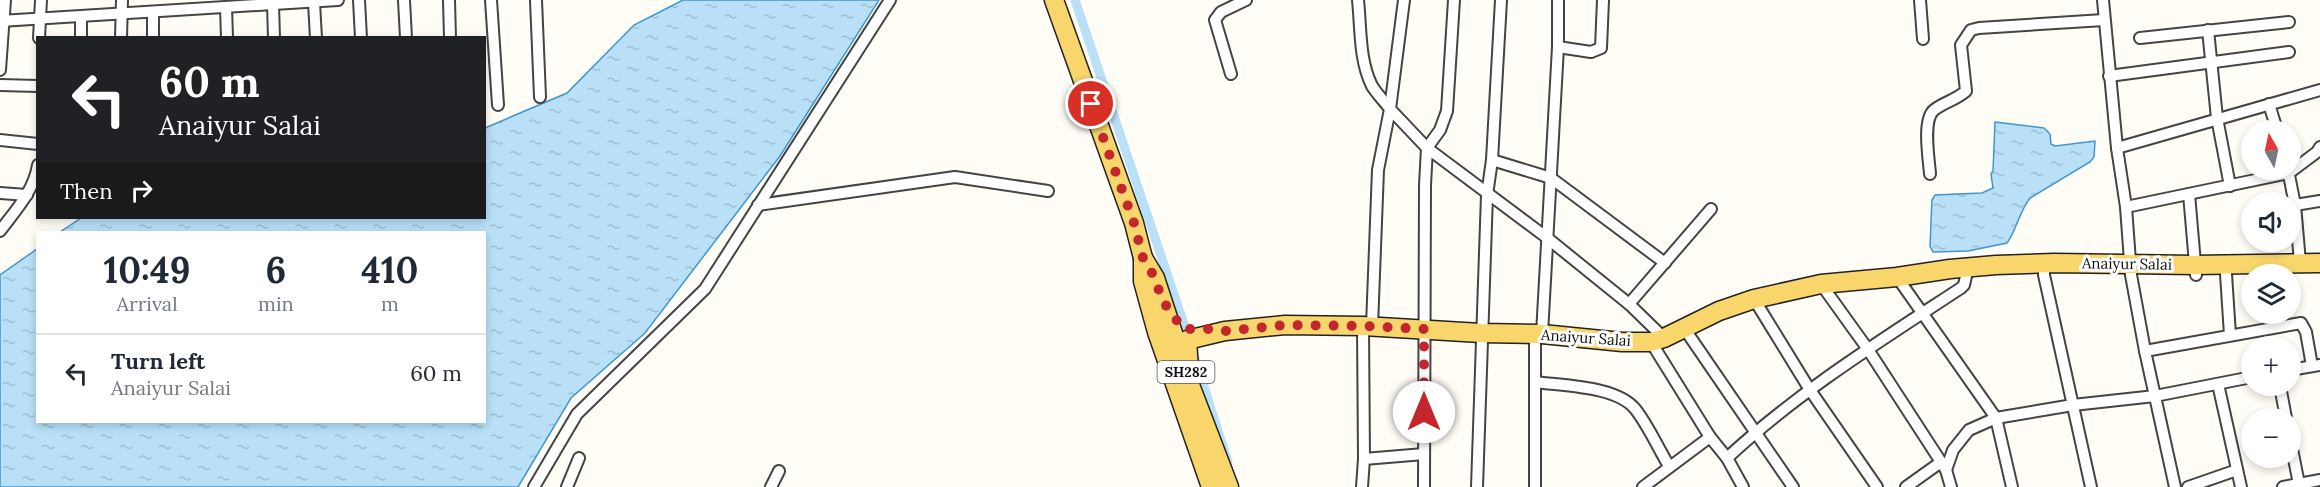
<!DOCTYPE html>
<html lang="en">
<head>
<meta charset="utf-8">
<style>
	body { margin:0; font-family:Lora,serif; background:#f2f2f3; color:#1f2937; height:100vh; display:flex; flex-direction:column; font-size:22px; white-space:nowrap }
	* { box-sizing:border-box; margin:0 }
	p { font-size:20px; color:#747a83 }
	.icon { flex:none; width:33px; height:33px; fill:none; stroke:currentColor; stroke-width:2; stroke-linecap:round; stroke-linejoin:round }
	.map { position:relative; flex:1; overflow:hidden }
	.side { position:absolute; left:36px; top:231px; width:450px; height:192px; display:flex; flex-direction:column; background:#fff; border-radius:0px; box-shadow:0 3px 9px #0003 }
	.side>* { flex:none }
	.banner { position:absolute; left:36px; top:36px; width:450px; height:183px; border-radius:0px; box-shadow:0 3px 9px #0003; background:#202124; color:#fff; overflow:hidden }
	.needle { width:39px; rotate:351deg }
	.controls { position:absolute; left:2241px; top:120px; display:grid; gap:12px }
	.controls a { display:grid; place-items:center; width:60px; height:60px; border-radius:50%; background:#fff; box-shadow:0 3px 9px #0003; font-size:30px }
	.pin { position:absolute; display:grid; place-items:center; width:51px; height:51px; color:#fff; margin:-26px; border:3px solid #fff; border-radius:50%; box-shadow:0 2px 6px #0007 }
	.me { position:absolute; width:66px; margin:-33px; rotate:0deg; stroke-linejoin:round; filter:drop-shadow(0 0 4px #0008) }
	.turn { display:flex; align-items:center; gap:21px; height:126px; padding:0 24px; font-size:27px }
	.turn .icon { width:78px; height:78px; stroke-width:2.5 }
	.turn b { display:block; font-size:42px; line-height:51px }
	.then { display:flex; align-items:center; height:57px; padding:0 24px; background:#0003; gap:12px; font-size:22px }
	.eta { display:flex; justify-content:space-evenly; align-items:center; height:102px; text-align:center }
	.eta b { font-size:36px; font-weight:800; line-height:42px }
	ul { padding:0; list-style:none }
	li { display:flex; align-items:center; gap:18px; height:78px; padding:0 24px; border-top:2px solid #e0e1e3 }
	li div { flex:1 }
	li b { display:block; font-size:22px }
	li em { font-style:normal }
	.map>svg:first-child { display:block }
	.water { fill:url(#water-ripples); stroke:#3f96cf; stroke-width:1.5 }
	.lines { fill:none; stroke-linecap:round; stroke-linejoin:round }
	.canal { stroke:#b9e0f7; stroke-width:9 }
	.street-casing { stroke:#444; stroke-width:14 }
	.primary-casing { stroke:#222; stroke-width:21 }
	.street { stroke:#fff; stroke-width:10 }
	.primary { stroke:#f9d66b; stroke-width:18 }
	.route { stroke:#c4262e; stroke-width:10; stroke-dasharray:0 18 }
	.labels { text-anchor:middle; stroke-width:6; stroke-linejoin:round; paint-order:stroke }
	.shield { fill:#fff; stroke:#585858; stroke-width:1.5 }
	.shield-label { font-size:14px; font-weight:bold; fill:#111 }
	.street-label { font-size:15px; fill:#111; stroke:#fff }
</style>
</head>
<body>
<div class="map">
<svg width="2320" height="487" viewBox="0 0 2320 487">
	<defs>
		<pattern id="water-ripples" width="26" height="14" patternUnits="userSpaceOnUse" patternTransform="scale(1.5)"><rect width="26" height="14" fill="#b9e0f7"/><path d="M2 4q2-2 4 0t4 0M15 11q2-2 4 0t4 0" fill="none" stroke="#9ebfd3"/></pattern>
	</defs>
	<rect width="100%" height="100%" fill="#fffdf5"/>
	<g class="water">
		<polygon points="683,0 879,0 780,156 645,333 571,398 518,487 0,487 0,275 37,249 38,422 484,422 484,232 60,232 81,218 484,218 485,128 567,93 634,25"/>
		<path d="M1995,122L2044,128L2050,134L2051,144L2055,146L2095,141L2094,157L2090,162L2030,198C2019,212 2017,229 2007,243L1968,251L1933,252L1930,246L1932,200L1935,195L1982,193L1993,188L1991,174L1993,171Z"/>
	</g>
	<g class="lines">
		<g class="canal">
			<polyline points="1075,0 1190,342"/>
			<polyline points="1194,355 1228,462"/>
		</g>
		<defs>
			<g id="street">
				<polyline points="359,0 361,38"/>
				<polyline points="404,0 406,38"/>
				<polyline points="449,0 450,38"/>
				<polyline points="491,0 498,105"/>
				<polyline points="536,0 540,97"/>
				<path d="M1358,0C1361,28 1359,60 1372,86C1377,94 1384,101 1390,109L1378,170L1372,326"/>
				<polyline points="1404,0 1390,109 1427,148 1546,237 1629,304 1664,338"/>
				<polyline points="1920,0 1923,39"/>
				<polyline points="2103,0 2117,148"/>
				<polyline points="314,3 316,38"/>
				<polyline points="273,5 274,38"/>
				<polyline points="226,7 227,38"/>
				<polyline points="153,12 153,38"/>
				<polyline points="0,21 338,0"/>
				<polyline points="2208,30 2217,118 2230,186"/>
				<polyline points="39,38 41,0"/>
				<polyline points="81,38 81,17"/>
				<polyline points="121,38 122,0"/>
				<polyline points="2140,38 2289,22"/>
				<polyline points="1558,47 1591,52 1601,48 1603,0"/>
				<polyline points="0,70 5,0"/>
				<polyline points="1231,74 1215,20 1221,12 1246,0"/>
				<polyline points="2109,76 2289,52"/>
				<polyline points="0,85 38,86"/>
				<polyline points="2269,104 2277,130"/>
				<polyline points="0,140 38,144"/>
				<polyline points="1492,160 1551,178 1665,263"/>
				<polyline points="2288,170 2295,205 2300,262"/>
				<path d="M1930,174C1929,159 1922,120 1934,110C1944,102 1956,100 1966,91L1961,45L1971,30L1979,28L2104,20"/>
				<polyline points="0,193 27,195"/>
				<polyline points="2189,194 2196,275"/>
				<polyline points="758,205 955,177 1048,191"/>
				<polyline points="2295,205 2320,201"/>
				<polyline points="2126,207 2289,173 2317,152 2320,147"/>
				<path d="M0,231C15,211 34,191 38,165"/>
				<polyline points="2044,264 2044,275 2091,487"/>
				<polyline points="2226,274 2230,335"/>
				<polyline points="1897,277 1996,418 2012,487"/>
				<polyline points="1821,284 1867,348 1941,462 1946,470 1951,487"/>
				<polyline points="1754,299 1810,390 1877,487"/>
				<polyline points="1629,304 1711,209"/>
				<polyline points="1684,328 1793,487"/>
				<polyline points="1535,334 1535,487"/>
				<polyline points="1542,334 1558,47 1558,0"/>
				<polyline points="2145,351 2301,323 2306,332 2312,366"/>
				<polyline points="2290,370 2320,365"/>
				<path d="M1536,382C1564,386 1618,386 1636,410C1649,427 1658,448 1669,466"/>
				<polyline points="2218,384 2241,487"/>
				<polyline points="2280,386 2286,418"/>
				<polyline points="1710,437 1727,458 1743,487"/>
				<polyline points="2290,439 2299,484 2320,480"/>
				<path d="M1727,458C1798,392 1880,341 1961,288L1964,285L1967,272"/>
				<polyline points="1364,459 1424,454"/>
				<polyline points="1946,470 1953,450 1969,430 1996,418 2073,405 2155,396 2252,377"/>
				<polyline points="534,487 577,414 705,289 890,0"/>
				<polyline points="567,487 579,458"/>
				<polyline points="771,487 779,471"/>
				<polyline points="1362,487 1364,459 1363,326"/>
				<polyline points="1424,487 1425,185 1427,148 1440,130 1447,111 1454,0"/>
				<polyline points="1477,487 1487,195 1492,160 1501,0"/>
				<polyline points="1643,487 1710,437 1651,342"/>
				<polyline points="1906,487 1941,462"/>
				<polyline points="2175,487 2145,351 2131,275 2126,207 2117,148 2320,90"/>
				<polyline points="2188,487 2237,470"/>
				<polyline points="2283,487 2299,484 2300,487"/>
			</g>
			<g id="primary">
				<polyline points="1054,0 1134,223 1143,258 1143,281 1157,332 1211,487"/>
				<polyline points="1143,258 1155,278 1190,385 1229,487"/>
				<polyline points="1190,385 1187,340 1225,331 1285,325 1363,326 1481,333 1542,334 1622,342 1651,342 1664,338 1719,311 1754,299 1821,284 1897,277 1950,269 1996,265 2054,263 2195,265 2320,263"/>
			</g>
		</defs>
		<use href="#street" class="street-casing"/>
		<use href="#primary" class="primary-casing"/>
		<use href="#street" class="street"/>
		<use href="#primary" class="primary"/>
	</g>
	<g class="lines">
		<polyline class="route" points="1091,104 1134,223 1143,258 1155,278 1162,300 1183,329 1214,329 1225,331 1286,325 1363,326 1424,329 1424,412"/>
	</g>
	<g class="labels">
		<rect class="shield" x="1157.5" y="361" width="57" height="22" rx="4.5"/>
		<g class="shield-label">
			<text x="1186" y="377">SH282</text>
		</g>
		<g class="street-label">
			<text transform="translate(2127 264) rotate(1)" y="5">Anaiyur Salai</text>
			<text transform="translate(1586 338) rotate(4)" y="5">Anaiyur Salai</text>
		</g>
	</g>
</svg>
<div class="controls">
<a><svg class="needle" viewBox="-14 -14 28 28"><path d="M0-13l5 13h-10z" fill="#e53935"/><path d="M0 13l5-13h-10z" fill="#747a83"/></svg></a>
<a><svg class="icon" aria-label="sound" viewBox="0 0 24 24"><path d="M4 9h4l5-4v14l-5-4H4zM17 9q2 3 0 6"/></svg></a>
<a><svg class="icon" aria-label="layers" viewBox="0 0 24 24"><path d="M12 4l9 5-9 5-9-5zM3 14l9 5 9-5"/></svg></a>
<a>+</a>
<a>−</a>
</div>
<div class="pin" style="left:1091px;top:104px;background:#d93025"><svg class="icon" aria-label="arrive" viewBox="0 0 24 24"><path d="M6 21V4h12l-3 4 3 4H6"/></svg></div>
<svg class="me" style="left:1424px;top:412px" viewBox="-20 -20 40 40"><circle r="19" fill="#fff"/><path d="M0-13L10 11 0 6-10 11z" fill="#c4262e"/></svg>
<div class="banner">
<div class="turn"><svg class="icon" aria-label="left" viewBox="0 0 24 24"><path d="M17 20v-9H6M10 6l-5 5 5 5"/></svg><div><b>60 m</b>Anaiyur Salai</div></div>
<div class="then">Then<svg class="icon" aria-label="right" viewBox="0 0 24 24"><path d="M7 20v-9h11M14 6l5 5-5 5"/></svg></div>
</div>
<section class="side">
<div class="eta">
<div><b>10:49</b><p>Arrival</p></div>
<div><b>6</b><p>min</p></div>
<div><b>410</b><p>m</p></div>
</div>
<ul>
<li><svg class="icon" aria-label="left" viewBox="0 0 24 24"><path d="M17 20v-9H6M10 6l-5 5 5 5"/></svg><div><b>Turn left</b><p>Anaiyur Salai</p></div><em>60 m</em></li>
</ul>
</section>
</div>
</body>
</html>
